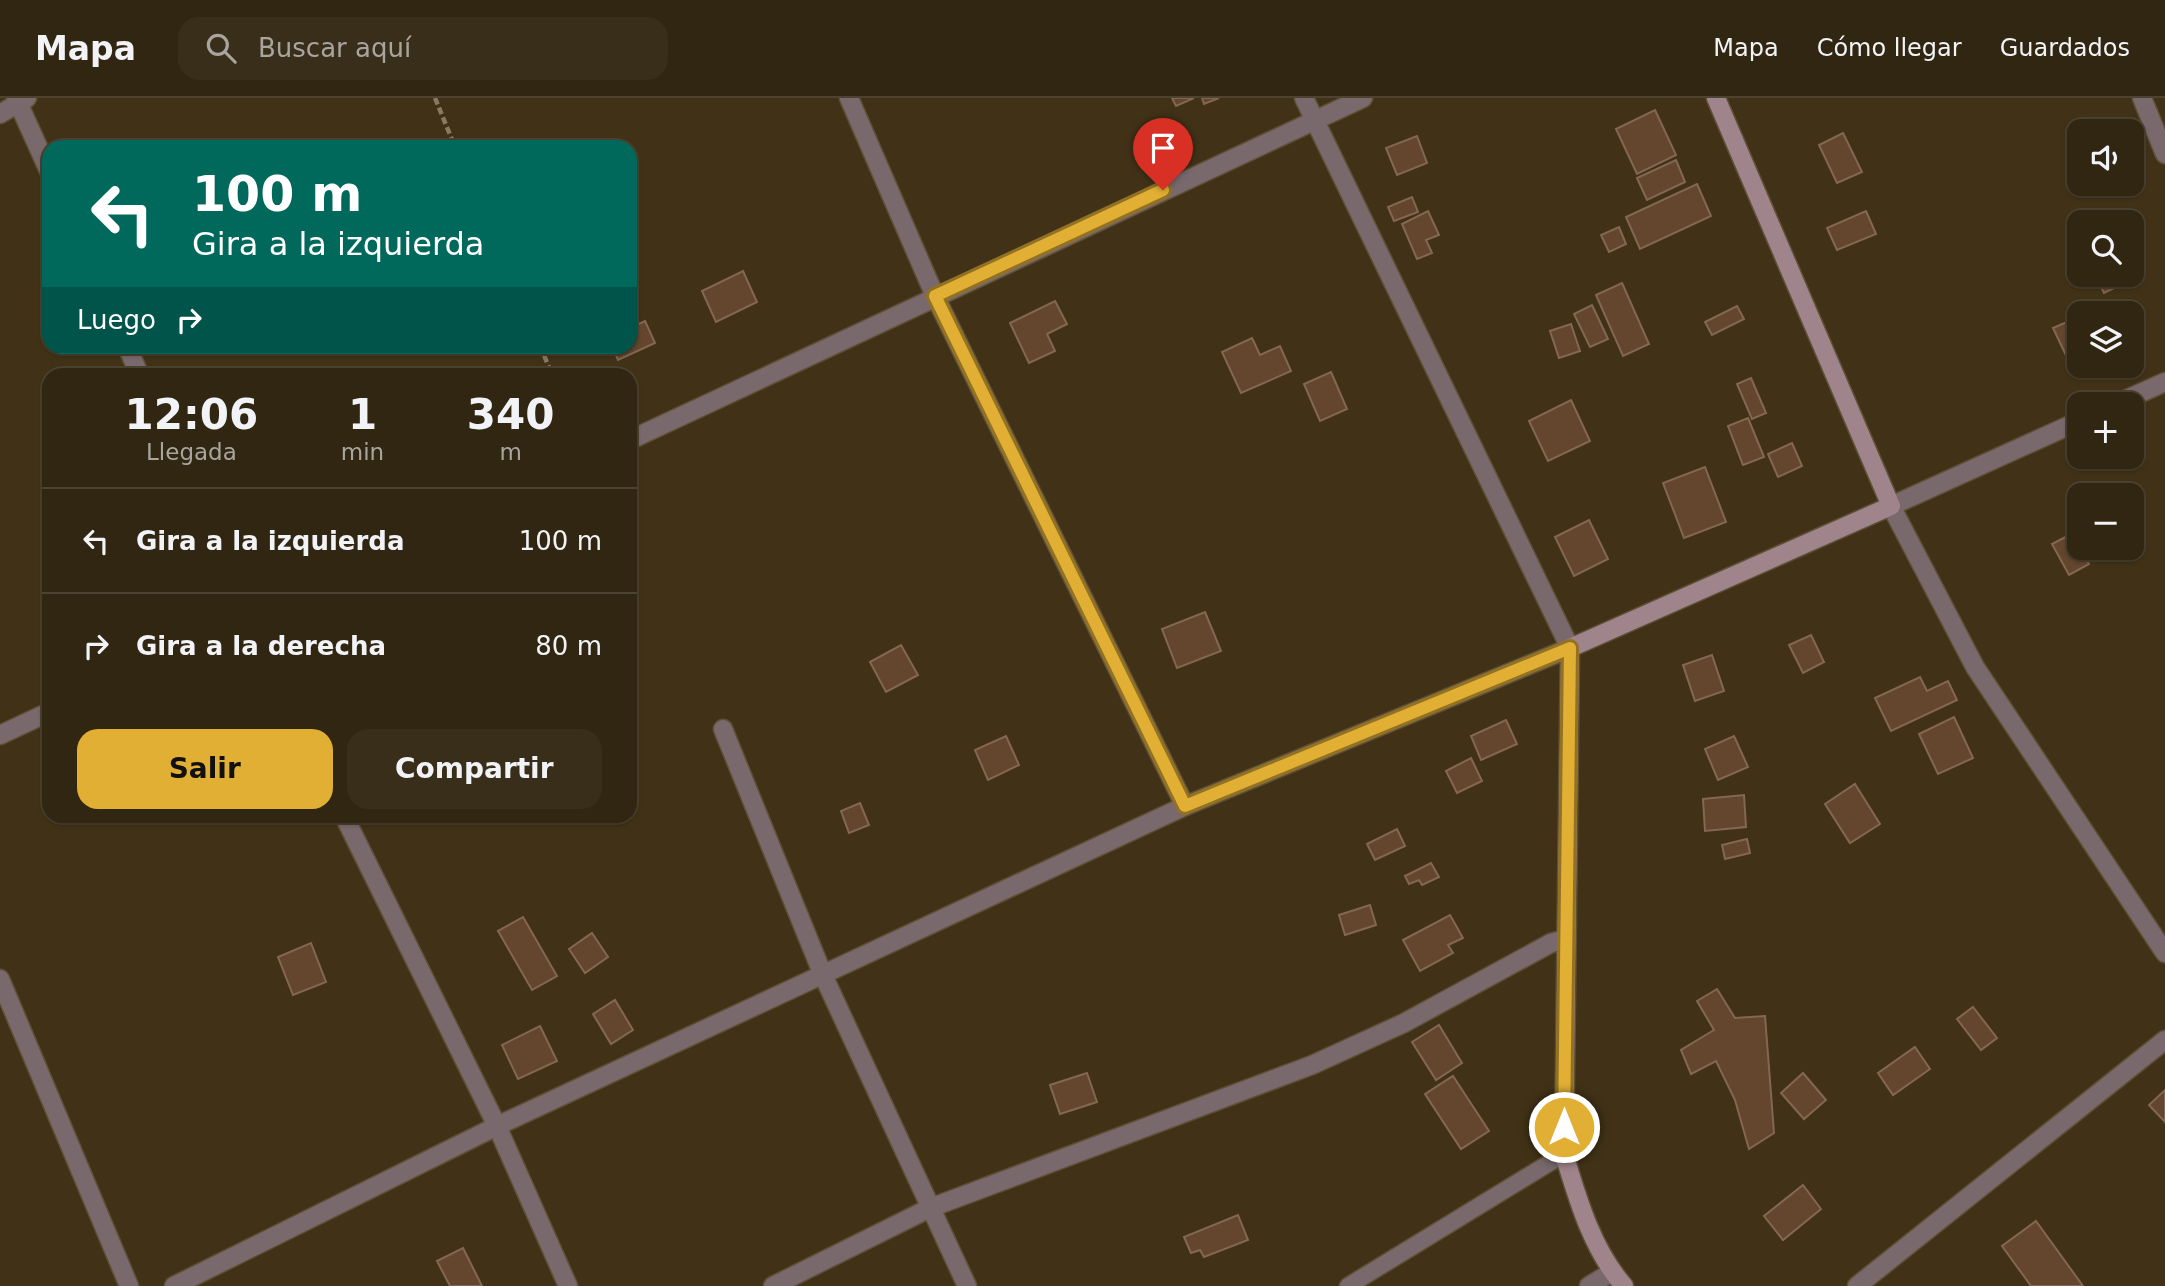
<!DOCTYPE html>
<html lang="es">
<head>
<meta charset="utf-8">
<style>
	body { margin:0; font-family:"DejaVu Sans",sans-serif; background:#392e1a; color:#f1f3f6; height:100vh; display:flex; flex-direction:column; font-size:26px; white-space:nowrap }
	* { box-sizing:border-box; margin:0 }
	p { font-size:23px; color:#a8a59f }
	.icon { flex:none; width:38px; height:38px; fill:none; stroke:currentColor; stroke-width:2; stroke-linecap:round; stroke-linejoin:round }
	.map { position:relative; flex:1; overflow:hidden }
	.panel { position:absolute; left:42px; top:270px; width:595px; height:455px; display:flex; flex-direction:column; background:#312611; border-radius:21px; box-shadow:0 2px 5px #0004,0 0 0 2px #4c4331 }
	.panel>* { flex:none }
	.guide { position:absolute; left:42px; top:42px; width:595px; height:214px; border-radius:21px; box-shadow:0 2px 5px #0004,0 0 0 2px #4c4331; background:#00695c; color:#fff; overflow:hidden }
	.tools { position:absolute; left:2067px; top:21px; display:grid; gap:14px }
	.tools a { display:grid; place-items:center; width:77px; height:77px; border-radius:14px; background:#312611; box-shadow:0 2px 5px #0004,0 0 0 2px #4c4331; font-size:35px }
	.pin { position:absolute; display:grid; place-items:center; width:60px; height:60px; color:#fff; margin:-72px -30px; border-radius:50% 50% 50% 0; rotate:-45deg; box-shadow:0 0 7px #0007 }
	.pin .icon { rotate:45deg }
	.me { position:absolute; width:77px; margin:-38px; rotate:0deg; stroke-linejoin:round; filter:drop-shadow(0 0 5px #0008) }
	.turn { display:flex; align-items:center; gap:24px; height:147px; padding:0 35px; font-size:32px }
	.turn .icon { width:91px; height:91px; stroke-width:2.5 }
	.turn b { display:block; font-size:49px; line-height:60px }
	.then { display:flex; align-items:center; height:66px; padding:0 35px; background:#0003; gap:14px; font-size:26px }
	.eta { display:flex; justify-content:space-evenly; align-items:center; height:119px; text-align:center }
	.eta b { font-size:42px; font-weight:700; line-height:49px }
	.button { display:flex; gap:14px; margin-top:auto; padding:14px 35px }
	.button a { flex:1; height:80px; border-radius:21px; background:#e1af34; color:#111; font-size:28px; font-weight:700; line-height:80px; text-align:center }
	.button a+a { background:#392e1a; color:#f1f3f6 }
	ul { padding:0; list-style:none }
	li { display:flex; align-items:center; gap:21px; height:105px; padding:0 35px; border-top:2px solid #4c4331 }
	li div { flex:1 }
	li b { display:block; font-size:26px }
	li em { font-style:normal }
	header { display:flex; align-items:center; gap:42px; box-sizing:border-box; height:98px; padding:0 35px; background:#312611; border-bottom:2px solid #4c4331 }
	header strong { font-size:33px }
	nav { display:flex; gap:38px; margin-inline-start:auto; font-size:24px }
	.search { width:490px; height:63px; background:#392e1a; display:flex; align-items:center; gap:18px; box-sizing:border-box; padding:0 24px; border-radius:21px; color:#a8a59f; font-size:26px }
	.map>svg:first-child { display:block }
	.building { fill:#64452d; stroke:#836753; stroke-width:2 }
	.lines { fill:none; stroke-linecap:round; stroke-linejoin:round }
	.lane-casing { stroke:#5e5036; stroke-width:19 }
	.street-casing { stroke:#5e5036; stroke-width:21 }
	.secondary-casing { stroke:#5e5036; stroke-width:21 }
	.path { stroke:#877a63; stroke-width:4.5; stroke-dasharray:7 3.5; stroke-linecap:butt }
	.lane { stroke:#79696c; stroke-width:16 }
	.street { stroke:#79696c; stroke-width:18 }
	.secondary { stroke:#9f858b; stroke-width:18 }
	.route-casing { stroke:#927222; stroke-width:18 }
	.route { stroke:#e1af34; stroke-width:12 }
</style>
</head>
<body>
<header>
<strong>Mapa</strong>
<div class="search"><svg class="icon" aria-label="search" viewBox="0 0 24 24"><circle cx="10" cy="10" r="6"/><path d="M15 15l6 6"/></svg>Buscar aquí</div>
<nav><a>Mapa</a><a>Cómo llegar</a><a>Guardados</a></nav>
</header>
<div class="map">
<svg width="2165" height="1188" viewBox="0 0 2165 1188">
	<rect width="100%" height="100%" fill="#413217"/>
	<g class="building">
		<polygon points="1172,0 1194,0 1176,8"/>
		<polygon points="1202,0 1219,0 1204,6"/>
		<polygon points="1655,12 1676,57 1637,76 1616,31"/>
		<polygon points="1843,35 1862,74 1837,85 1819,47"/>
		<polygon points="1417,38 1427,65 1397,77 1386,50"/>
		<polygon points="1676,62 1685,84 1647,102 1637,80"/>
		<polygon points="1697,86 1711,118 1640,151 1626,119"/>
		<polygon points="1412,99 1418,114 1394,123 1388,109"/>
		<polygon points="1428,113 1439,137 1426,142 1432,155 1417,161 1402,126"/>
		<polygon points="1866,113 1876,136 1837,152 1827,130"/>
		<polygon points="1619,129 1626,146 1609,154 1601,137"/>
		<polygon points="743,173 757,204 716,224 702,193"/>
		<polygon points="2095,177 2130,177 2133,181 2104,195"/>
		<polygon points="1622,185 1649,246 1623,258 1596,197"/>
		<polygon points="1055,203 1067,226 1047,236 1055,253 1029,265 1010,225"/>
		<polygon points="1592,207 1608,241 1590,249 1574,216"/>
		<polygon points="1737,208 1744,221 1712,237 1705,224"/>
		<polygon points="2076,220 2079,227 2079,266 2072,270 2053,230"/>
		<polygon points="645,223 655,245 618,262 612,248 630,248 630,230"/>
		<polygon points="1571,226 1580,253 1559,260 1550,233"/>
		<polygon points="1252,240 1260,257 1280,248 1291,273 1241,295 1222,254"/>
		<polygon points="1331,274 1347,311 1320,323 1304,286"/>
		<polygon points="1751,280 1766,315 1752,321 1737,286"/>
		<polygon points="1571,302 1590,343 1548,363 1529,323"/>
		<polygon points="1748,320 1764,359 1743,367 1728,328"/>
		<polygon points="1792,345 1802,368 1778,379 1768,356"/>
		<polygon points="1705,369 1726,424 1684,440 1663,385"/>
		<polygon points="1589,422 1608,461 1574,478 1555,439"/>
		<polygon points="2073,435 2089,466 2069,477 2052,446"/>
		<polygon points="1205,514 1221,553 1177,570 1162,531"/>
		<polygon points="1811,537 1824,564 1803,575 1789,547"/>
		<polygon points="901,547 918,577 886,594 870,564"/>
		<polygon points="1712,557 1724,593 1695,603 1683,567"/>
		<polygon points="1920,579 1927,593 1948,583 1957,602 1891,633 1875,600"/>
		<polygon points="1954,619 1973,660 1938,676 1919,636"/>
		<polygon points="1506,622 1517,646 1481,662 1471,638"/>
		<polygon points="1006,638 1019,667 988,682 975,652"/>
		<polygon points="1734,638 1748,669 1718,682 1705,651"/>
		<polygon points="1471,660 1482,683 1457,695 1446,673"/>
		<polygon points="1855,686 1880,726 1850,745 1825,706"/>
		<polygon points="1744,697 1746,729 1705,733 1703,701"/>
		<polygon points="860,705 869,727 849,735 841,713"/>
		<polygon points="1397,731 1405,748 1375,762 1367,746"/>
		<polygon points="1747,741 1750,755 1725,761 1722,747"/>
		<polygon points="1431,765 1439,779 1422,787 1419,782 1409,786 1405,778"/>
		<polygon points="1370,807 1376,827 1345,837 1339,817"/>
		<polygon points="1450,817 1463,840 1448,847 1453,855 1420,873 1403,842"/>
		<polygon points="523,819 557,878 532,892 498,833"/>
		<polygon points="592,835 608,859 585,875 569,851"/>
		<polygon points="311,845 326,884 293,897 278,859"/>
		<polygon points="1717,891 1735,920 1765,918 1774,1035 1749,1051 1735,1002 1716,963 1691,976 1681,952 1714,932 1697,903"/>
		<polygon points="615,902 633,932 611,946 593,916"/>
		<polygon points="1973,909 1997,940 1981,952 1957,921"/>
		<polygon points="1439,927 1462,965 1436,982 1412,944"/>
		<polygon points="540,928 557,963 518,981 502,947"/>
		<polygon points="1915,949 1930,971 1893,997 1878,975"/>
		<polygon points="1087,975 1097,1004 1060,1016 1050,987"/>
		<polygon points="1803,975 1826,1002 1804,1021 1781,995"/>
		<polygon points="1453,978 1489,1033 1461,1051 1425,996"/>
		<polygon points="2165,992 2165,1024 2149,1007"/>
		<polygon points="1803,1087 1821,1111 1783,1142 1764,1118"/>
		<polygon points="1238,1117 1248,1142 1204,1159 1200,1152 1191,1155 1184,1139"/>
		<polygon points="2036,1123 2083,1188 2031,1188 2002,1148"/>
		<polygon points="463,1150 482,1188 450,1188 437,1163"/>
	</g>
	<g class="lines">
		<defs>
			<polyline id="lane" points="1348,1188 1564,1056"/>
			<g id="street">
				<polyline points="16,0 49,73"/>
				<polyline points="849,0 935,198 1185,708"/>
				<polyline points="2142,0 2165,56"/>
				<polyline points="0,16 27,0"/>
				<polyline points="127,248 139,276"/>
				<polyline points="2116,306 2165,284"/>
				<polyline points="2079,323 1891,408 1975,569 2165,855"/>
				<polyline points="630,342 1363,0"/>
				<polyline points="723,631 823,877 967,1188"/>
				<polyline points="0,637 49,614"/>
				<polyline points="344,718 497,1028 568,1188"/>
				<polyline points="0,881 129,1188"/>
				<polyline points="174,1188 497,1028 1185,708 1570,550 1304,0"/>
				<polyline points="773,1188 930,1110 1312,967 1404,925 1551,845 1566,841"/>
				<polyline points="1589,1188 1612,1174"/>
				<polyline points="1857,1188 2165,942"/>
			</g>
			<path id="secondary" d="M1624,1188C1592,1151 1578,1102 1564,1056L1570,550L1891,408L1716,0"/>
		</defs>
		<use href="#lane" class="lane-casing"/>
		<use href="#street" class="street-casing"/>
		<use href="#secondary" class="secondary-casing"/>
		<g class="path">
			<polyline points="435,0 455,49"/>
			<polyline points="540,248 552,276"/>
		</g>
		<use href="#lane" class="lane"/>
		<use href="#street" class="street"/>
		<use href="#secondary" class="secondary"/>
	</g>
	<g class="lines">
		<defs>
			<polyline id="route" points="1163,92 935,198 1185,708 1570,550 1564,1029"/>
		</defs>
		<use href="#route" class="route-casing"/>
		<use href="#route" class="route"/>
	</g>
</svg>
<div class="tools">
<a><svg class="icon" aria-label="sound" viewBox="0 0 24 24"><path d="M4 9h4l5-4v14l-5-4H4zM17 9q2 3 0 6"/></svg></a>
<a><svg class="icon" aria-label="search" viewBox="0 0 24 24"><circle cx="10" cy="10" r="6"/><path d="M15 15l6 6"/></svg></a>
<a><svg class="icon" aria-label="layers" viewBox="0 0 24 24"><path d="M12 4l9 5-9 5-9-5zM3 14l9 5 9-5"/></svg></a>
<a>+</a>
<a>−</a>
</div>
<div class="pin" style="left:1163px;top:92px;background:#d93025"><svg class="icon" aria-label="arrive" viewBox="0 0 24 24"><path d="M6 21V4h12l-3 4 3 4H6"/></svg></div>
<svg class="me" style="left:1564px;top:1029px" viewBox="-20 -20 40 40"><circle r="17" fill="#e1af34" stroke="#fff" stroke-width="3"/><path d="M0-11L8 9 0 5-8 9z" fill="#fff"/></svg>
<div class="guide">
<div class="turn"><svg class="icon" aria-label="left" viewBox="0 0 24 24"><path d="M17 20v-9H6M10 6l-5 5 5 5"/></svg><div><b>100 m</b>Gira a la izquierda</div></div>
<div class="then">Luego<svg class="icon" aria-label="right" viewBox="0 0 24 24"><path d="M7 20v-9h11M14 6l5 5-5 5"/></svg></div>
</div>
<section class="panel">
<div class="eta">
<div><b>12:06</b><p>Llegada</p></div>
<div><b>1</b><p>min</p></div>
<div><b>340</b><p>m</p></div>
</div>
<ul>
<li><svg class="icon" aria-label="left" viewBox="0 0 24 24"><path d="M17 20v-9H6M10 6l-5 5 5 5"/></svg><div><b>Gira a la izquierda</b></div><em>100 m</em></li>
<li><svg class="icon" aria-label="right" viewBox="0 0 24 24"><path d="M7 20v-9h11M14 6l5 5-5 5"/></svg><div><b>Gira a la derecha</b></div><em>80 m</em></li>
</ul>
<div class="button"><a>Salir</a><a>Compartir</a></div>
</section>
</div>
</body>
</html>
